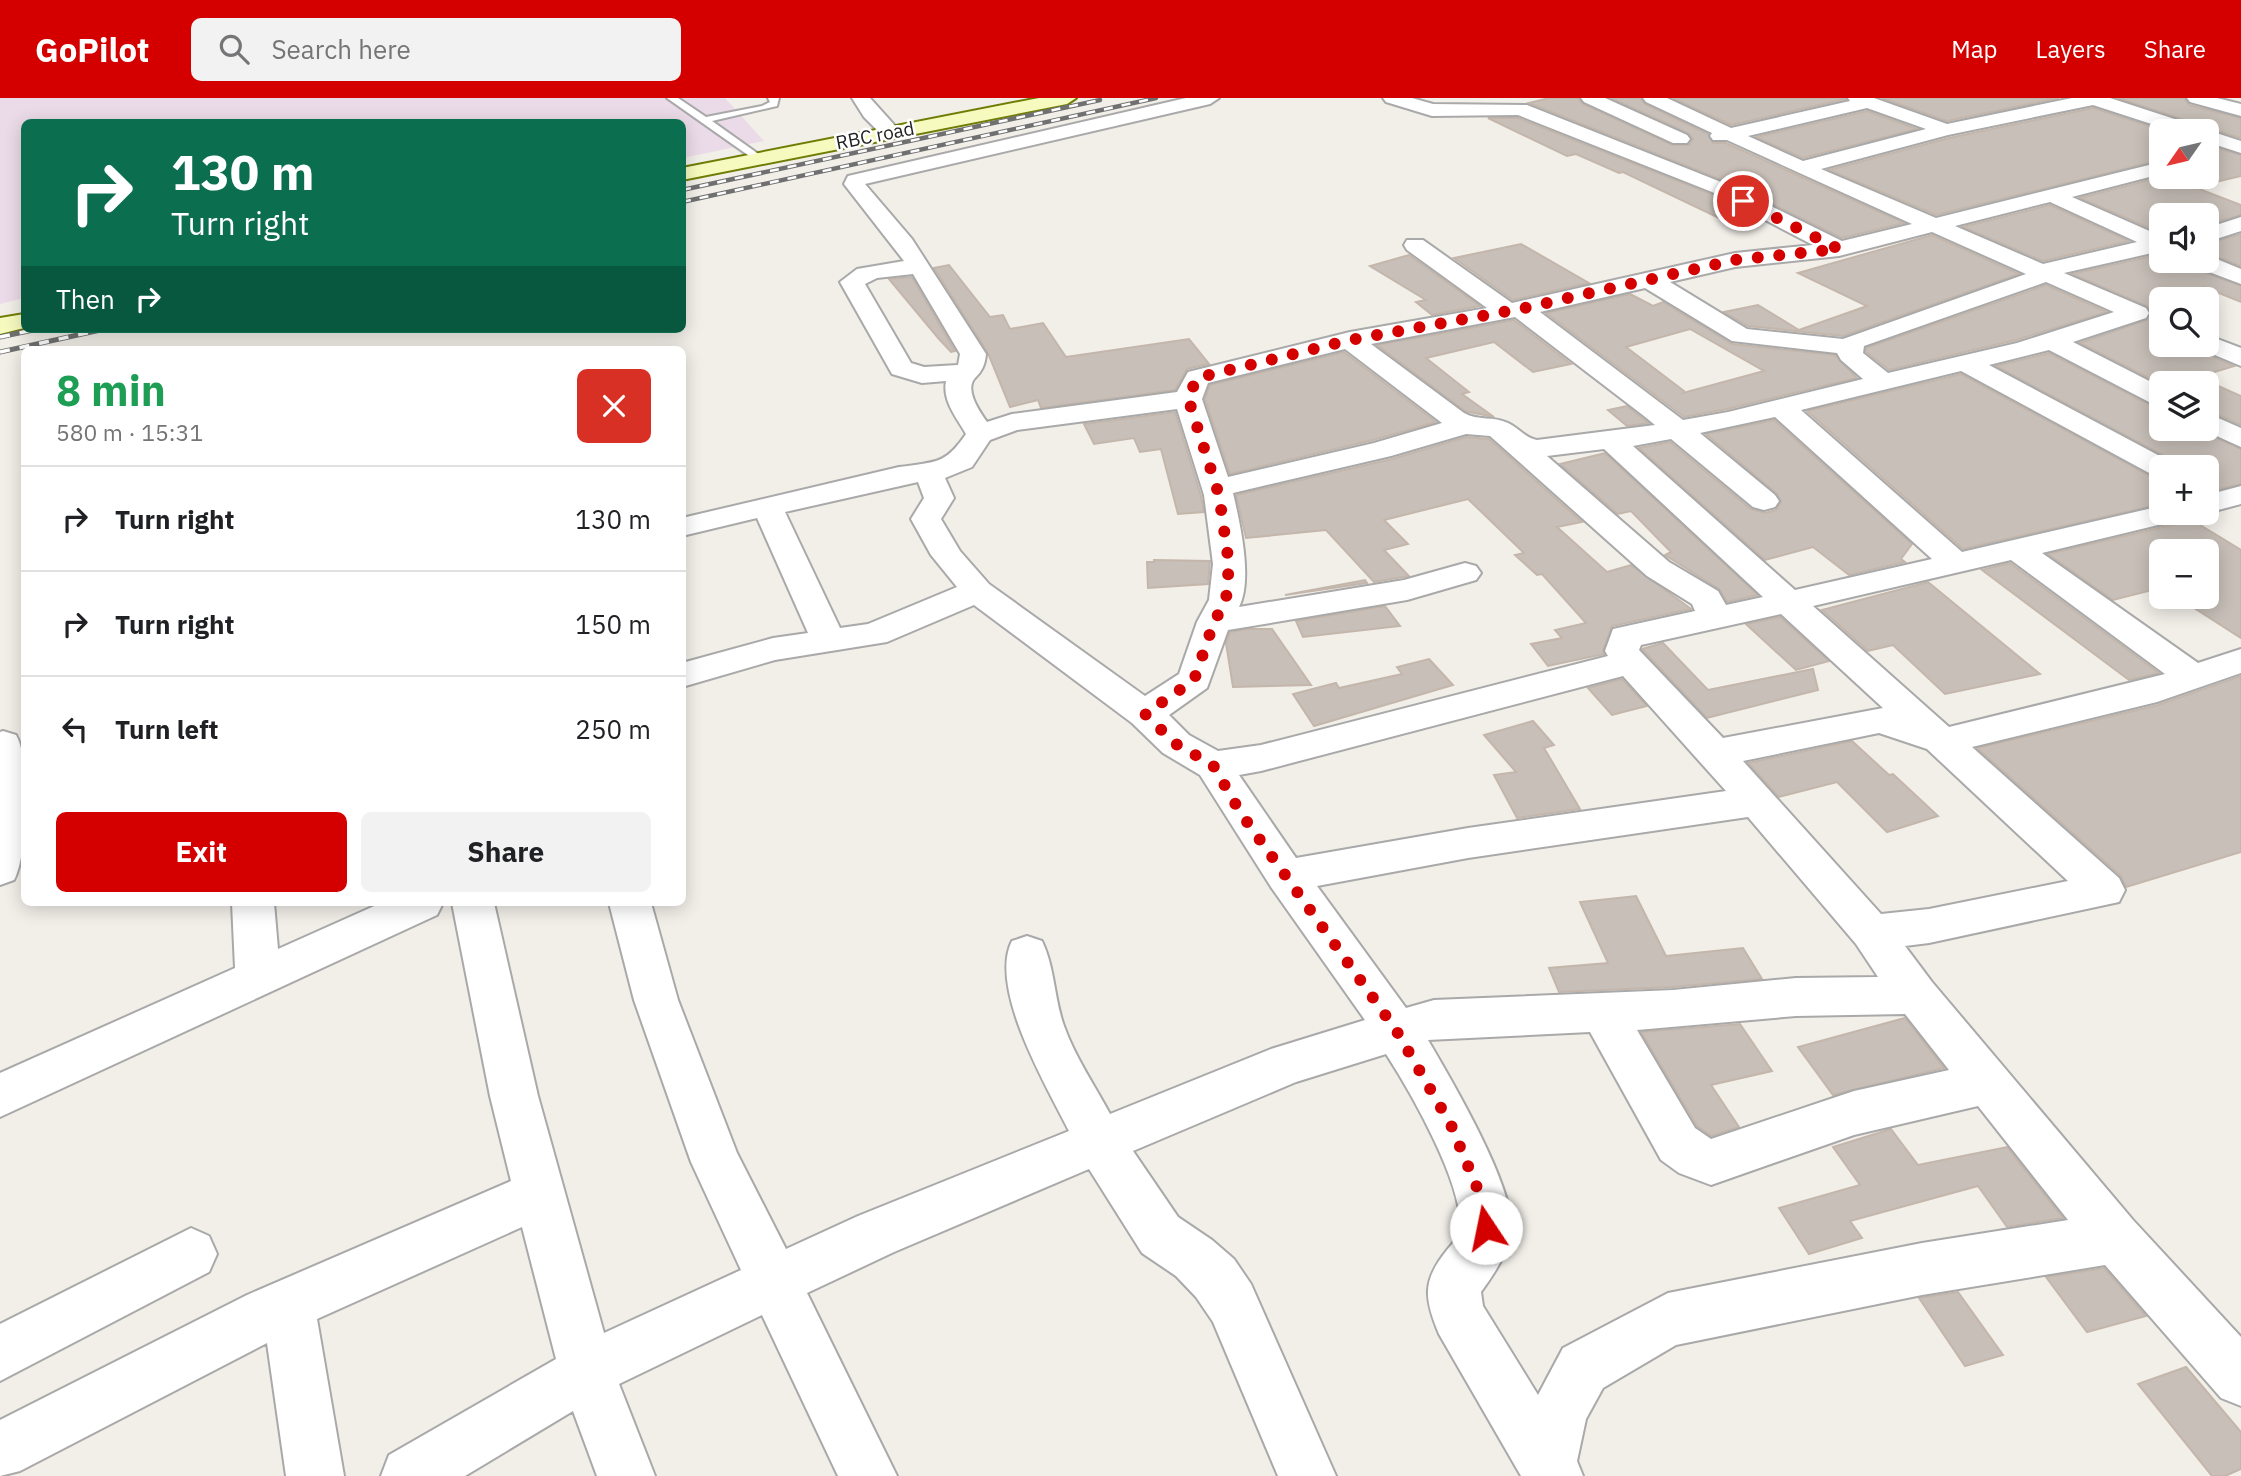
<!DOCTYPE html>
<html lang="en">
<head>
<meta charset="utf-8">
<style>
	body { margin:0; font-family:"IBM Plex Sans",sans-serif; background:#f2f2f2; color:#202124; height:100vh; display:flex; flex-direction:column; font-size:26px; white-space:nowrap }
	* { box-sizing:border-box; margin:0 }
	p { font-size:23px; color:#757577 }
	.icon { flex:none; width:38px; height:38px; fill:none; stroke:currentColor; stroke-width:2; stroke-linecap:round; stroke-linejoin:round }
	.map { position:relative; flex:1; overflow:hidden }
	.details { position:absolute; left:21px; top:248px; width:665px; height:560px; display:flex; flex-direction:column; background:#fff; border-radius:10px; box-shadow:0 4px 18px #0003 }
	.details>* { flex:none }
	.banner { position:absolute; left:21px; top:21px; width:665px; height:214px; border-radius:10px; box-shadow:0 4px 18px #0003; background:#0b6e4f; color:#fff; overflow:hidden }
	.needle { width:46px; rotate:236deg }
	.tools { position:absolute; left:2149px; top:21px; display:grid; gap:14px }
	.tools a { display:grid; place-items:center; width:70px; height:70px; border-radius:10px; background:#fff; box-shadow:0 4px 18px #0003; font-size:35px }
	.pin { position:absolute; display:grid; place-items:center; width:60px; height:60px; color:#fff; margin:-30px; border:4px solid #fff; border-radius:50%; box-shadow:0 2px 7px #0007 }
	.me { position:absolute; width:77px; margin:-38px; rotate:349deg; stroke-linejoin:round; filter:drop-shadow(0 0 5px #0008) }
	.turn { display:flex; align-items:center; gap:24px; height:147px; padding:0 35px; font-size:32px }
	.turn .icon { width:91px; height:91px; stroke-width:2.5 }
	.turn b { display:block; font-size:49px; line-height:60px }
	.then { display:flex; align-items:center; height:66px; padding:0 35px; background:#0003; gap:14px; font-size:26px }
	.round { display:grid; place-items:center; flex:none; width:74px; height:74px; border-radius:10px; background:#f2f2f2 }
	.head { display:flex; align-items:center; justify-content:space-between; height:119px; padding:0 35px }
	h1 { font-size:42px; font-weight:700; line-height:52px; color:#1e9e55 }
	.action { display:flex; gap:14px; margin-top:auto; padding:14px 35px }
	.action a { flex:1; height:80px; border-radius:10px; background:#d40000; color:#fff; font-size:28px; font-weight:700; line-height:80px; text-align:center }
	.action a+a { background:#f2f2f2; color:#202124 }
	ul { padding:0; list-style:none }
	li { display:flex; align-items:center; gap:21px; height:105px; padding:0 35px; border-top:2px solid #e0e0e0 }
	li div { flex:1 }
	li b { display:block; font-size:26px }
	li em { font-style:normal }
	header { display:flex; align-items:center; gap:42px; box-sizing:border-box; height:98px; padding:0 35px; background:#d40000; color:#fff }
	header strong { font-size:33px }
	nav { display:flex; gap:38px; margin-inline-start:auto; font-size:24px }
	.search { width:490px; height:63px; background:#f2f2f2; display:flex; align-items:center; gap:18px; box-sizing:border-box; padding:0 24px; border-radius:10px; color:#757577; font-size:26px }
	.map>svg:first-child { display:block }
	.industrial { fill:#ebdbe8 }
	.building { fill:#c7bfb8; stroke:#c4b6ab; stroke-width:2; fill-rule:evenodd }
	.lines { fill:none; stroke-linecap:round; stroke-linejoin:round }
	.lane-casing { stroke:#a9a9a9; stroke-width:4 }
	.street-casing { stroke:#a9a9a9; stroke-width:4 }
	.secondary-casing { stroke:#707d05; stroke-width:4 }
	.lane { fill:#fff; fill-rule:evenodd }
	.street { fill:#fff; fill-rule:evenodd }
	.secondary { fill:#f7fabf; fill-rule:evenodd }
	.rail-far1-casing { stroke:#707070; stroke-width:4.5 }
	.rail-casing { stroke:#707070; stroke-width:5 }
	.rail-far1 { stroke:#fff; stroke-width:2.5; stroke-dasharray:9; stroke-linecap:butt }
	.rail { stroke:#fff; stroke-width:3.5; stroke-dasharray:10; stroke-linecap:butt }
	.route { stroke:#d40000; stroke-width:12; stroke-dasharray:0 21.6 }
	.labels { text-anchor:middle; stroke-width:5; stroke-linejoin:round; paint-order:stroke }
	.far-street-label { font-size:19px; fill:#222; stroke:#fff }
</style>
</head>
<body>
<header>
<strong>GoPilot</strong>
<div class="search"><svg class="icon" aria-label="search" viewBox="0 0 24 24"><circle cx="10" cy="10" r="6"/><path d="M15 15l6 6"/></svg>Search here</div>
<nav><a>Map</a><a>Layers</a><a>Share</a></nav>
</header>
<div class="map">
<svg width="2241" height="1378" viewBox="0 0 2241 1378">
	<rect width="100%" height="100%" fill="#f2efe9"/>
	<polygon class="industrial" points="0,0 725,0 764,43 683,60 682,24 24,24 24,200 0,206"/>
	<g class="building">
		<polygon points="1549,0 1578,0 1583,6 1672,47 1689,47 1693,41 1688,35 1611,0 1640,0 1645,6 1708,36 1713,45 1726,45 1904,125 1842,140 1727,84 1529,5"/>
		<polygon points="1673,0 1845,0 1846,1 1731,27"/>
		<polygon points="1882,0 2059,0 1947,23"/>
		<polygon points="2118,0 2184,0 2189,7 2241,20 2241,40 2208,30 2203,30 2200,27"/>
		<polygon points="2093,10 2165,33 2161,33 2161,62 1936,117 1829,72 1949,40"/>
		<polygon points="1867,13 1917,31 1803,60 1756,39"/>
		<polygon points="1488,20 1518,20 1711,96 1747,115 1721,121 1623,74 1619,75 1576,56 1567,58"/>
		<polygon points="2207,47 2241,57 2241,78 2194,89 2241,107 2241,117 2207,127 2207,117 2161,117 2161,135 2080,100 2161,79 2207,79"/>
		<polygon points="2050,107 2129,143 2043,163 1963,129"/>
		<polygon points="2241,136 2241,168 2207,155 2207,146"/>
		<polygon points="1932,137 2019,176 1843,238 1748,228 1724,214 1758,207 1799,232 1867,208 1798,175"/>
		<polygon points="1521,146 1589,185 1513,202 1454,160"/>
		<polygon points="2161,156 2161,163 2186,163 2192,170 2241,188 2241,204 2204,189 2173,201 2161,201 2161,247 2192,247 2197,252 2234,268 2198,279 2241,298 2241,327 2207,312 2207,285 2161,286 2080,245 2147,222 2151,214 2147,208 2072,176"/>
		<polygon points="1409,157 1480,208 1432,217 1416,204 1426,202 1370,168"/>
		<polygon points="949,167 990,219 1003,217 1010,231 1043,225 1066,259 1189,241 1209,266 1187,271 1175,292 1041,310 1038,302 1010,309 988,255 934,170"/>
		<polygon points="912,179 955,253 951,254 939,241 889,181"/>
		<polygon points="2046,187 2107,214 2016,242 1889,272 1866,254 1866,250"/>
		<path d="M1630,196L1653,208L1663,204L1732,246L1835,257L1857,280L1727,311L1684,319L1546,215ZM1690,231L1764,273L1683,295L1684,293L1626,249Z"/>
		<polygon points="1514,222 1571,266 1533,274 1494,244 1426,260 1469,294 1462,296 1494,319 1465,313 1377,247"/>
		<polygon points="1344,254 1436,324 1373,342 1230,376 1205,301 1210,287"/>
		<polygon points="2049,255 2150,307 2161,309 2161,331 2199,331 2241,351 2241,386 2207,394 2207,369 2178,369 2172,362 1996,268"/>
		<polygon points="1961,276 2150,378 2161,381 2161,406 1963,451 1807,313"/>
		<polygon points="1627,308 1642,320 1649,325 1627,328 1608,312"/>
		<polygon points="1175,314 1201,398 1204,414 1178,416 1161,351 1140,354 1134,340 1094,346 1084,326"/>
		<polygon points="1774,322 1912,446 1901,461 1905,464 1849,477 1813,449 1765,462 1639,350 1670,344 1751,411 1765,415 1776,412 1781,404 1777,396 1706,336"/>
		<polygon points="1466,339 1489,341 1582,424 1557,429 1607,474 1631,467 1691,511 1612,528 1603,552 1604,556 1548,568 1531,546 1562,540 1555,532 1586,525 1542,476 1537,477 1515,457 1524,455 1468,401 1384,422 1408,446 1384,452 1409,478 1403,479 1374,484 1326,432 1246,440 1236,397 1392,361"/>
		<polygon points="1605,355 1758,497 1727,504 1719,491 1665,457 1671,454 1631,413 1618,416 1560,366"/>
		<polygon points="2187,419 2241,452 2241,540 2177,499 2207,499 2207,453 2161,453 2161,495 2157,496 2152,492 2113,502 2048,456 2184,424"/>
		<polygon points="1154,462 1210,463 1208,486 1148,490 1147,464 1154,464"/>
		<polygon points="2010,465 2159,575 2129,582 1982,472"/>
		<polygon points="1365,482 1367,485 1285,497"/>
		<polygon points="1928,484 2018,558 2040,576 1945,596 1893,547 1868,553 1822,512"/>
		<polygon points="1385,508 1400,528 1303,539 1296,523"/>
		<polygon points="1780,519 1829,563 1796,572 1746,526"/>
		<polygon points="1248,531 1272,531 1311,587 1233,589 1226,545 1230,534"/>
		<polygon points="1663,545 1708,592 1813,571 1818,592 1707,620 1642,551"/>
		<polygon points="1429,561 1453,587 1314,628 1293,596 1336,585 1339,590 1402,576 1397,569"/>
		<polygon points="2241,578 2241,754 2126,789 2121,778 1977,650 2158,607"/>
		<polygon points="1622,581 1647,608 1612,617 1588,590"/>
		<polygon points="1533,623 1554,647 1544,650 1580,711 1517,720 1494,677 1516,674 1484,637"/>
		<polygon points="1852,643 1889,677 1893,676 1938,718 1887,734 1837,684 1779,699 1748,665"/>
		<polygon points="1636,798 1666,858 1743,850 1762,881 1673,889 1559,894 1549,870 1608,865 1580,804"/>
		<polygon points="1905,920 1944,970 1833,997 1798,949"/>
		<polygon points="1740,926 1772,973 1711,987 1739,1029 1711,1038 1697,1028 1641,934"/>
		<polygon points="1891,1031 1918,1067 2007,1049 2063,1120 2007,1129 1978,1088 1850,1123 1862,1140 1809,1156 1779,1110 1860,1087 1833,1049"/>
		<polygon points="2104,1170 2146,1218 2087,1234 2046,1179"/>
		<polygon points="1958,1194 2003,1257 1965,1268 1919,1200"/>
		<polygon points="2186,1269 2241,1334 2241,1371 2225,1378 2212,1378 2138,1286"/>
	</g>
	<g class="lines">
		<defs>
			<polygon id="lane" points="667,0 678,0 706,19 762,8 770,4 768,0 779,0 777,8 712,23 764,60 755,62"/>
			<g id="street">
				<polygon points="852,0 870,0 897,30 900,34 897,38 883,38 864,19"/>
				<path d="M1186,0H1219L1210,6L865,86L912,141L986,256C985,268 981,274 975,280C964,292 980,314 987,324L1012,316L1177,294L1188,274L1350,234L1487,210L1407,152L1404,147L1407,142H1423L1512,205L1735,155L1813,147L1712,94L1518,17L1432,18L1386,4L1383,0H1412L1433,6L1527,7L1726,86L1842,143L1912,126L1727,42H1713L1710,38L1712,35L1646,4L1643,0H1667L1731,30L1850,3L1848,0H1874L1947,26L2072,0H2110L2199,29L2201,33H2173L2093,7L1948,37L1821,71L1936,120L2161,64V76L2072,99L2161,138V153L2064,175L2146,210L2149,215L2146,220L2073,244L2161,289V307L2151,305L2049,252L1989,267L2171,364L2175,369H2161V379L2151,376L1961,273L1801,312L1962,454L2161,408V415H2187L2183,421L2042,455L2198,565L2241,551V575L2157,604L1972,649L2119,780L2125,792L2119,804L1929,845L1905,848L1932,884L2133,1122L2241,1239V1308L2221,1300L2105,1167L1922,1197L1676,1247L1603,1290L1586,1321L1577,1363L1583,1378H1521L1439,1236C1424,1200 1422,1183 1447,1152C1453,1145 1460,1138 1460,1129C1463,1085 1410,993 1386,956L1296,984L1133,1053L1178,1119L1212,1142L1234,1161L1251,1186L1336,1378H1278L1213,1224L1196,1199L1176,1178L1142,1155L1089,1071L894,1154L807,1195L897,1378H838L762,1217L619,1286L655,1378H597L573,1313L465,1378H381L389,1357L556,1261L522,1129L317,1221L344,1378H286L267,1245L20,1373L0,1378V1322L247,1197L511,1083L490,998L452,805H494L538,998L604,1235L741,1172L691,1064L634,902L609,805H651L678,902L737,1055L786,1151L858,1118L1069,1033C1047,989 988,890 1012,843L1027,838L1042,843C1055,870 1054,901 1064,928C1075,959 1095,988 1110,1016L1271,951L1365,922L1271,789L1200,677L1163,655L1132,625L974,507L887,544L775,562L682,589V565L773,540L808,535L757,420L682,438V420L899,369C935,364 945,367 966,336C957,320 942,303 946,283L922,285L892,276L840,184L857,171L904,163L844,86L848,78ZM1867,10L1926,31L1803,63L1748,38ZM2050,104L2137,144L2043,166L1955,128ZM1932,134L2026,176L1843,241L1747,231L1670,184L1735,169L1839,158ZM913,176L960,256L958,267L924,269L911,265L865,186L877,180ZM2046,184L2114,214L2017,245L1888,275L1863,255L1864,248ZM1645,190L1732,243L1837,255L1841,262L1863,281L1728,314L1683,322L1540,214ZM1515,219L1644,318L1655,327L1537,342C1525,340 1519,330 1508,325C1494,318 1478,323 1464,315L1371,246ZM1345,251L1442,325L1374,345L1228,379L1202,301L1208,285ZM1177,311L1204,397L1213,466L1209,502L1197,524L1179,576L1145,598L989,486L960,453L941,421L954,400L945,380L972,369L990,342L1017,332ZM1775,319L1932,461L1795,492L1633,348L1671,341L1753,409L1764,412L1775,409L1779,403L1775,397L1700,335ZM1466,336L1490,338L1647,478L1692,506L1695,513L1613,531L1605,553L1608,558L1261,647L1218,653L1189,637L1169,617L1207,590L1228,532L1407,502L1476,482L1481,475L1476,468L1465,465L1404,482L1239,509C1253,482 1240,425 1233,395L1391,358ZM1604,351L1763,499L1726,507L1718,493L1669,464L1547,358ZM918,384L924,400L911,421L931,457L957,489L868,526L840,530L785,414ZM2011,462L2165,576L1949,629L1813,508ZM1781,516L1883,610L1723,640L1639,552L1641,547ZM1623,578L1726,693L1468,730L1296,760L1239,677L1261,673ZM1879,635L1927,651L2068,783L1929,811L1881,816L1743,663ZM1748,719L1856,846L1878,879L1796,880L1673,892L1434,902L1406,910L1317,788L1468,760ZM1905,916L1949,972L1854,993L1711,1041L1695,1030L1637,932L1796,918ZM1590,934L1661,1062L1679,1075L1711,1087L1854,1037L1978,1008L2068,1122L1922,1145L1668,1195L1563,1250L1538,1297L1483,1208L1481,1194C1494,1176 1510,1153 1511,1130C1514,1088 1451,981 1428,942Z"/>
				<polygon points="1581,0 1605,0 1687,37 1690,41 1687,45 1673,45 1584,4"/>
				<polygon points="2187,0 2217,0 2241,6 2241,18 2190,4"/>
				<polygon points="2207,32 2241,43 2241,55 2207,44 2207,33 2203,33"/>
				<polygon points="2241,119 2241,133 2207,144 2207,130"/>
				<polygon points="2207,157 2241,171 2241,186 2193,168 2189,163 2207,163"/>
				<polygon points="2207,237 2241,250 2241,268 2198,250 2195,247 2207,247"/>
				<polygon points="2207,315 2241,330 2241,349 2201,331 2207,331"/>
				<polygon points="2241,388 2241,406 2207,415 2206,415 2207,397"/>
				<path d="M3,633L16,637C31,662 28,756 14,782L0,787V634Z"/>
				<polygon points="232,805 274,805 278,851 381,805 443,805 437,817 0,1019 0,975 235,870"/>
				<polygon points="191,1130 209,1138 217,1156 209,1174 0,1283 0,1226"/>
			</g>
			<g id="secondary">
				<polygon points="1039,0 1076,0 1067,6 682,82 682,70"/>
				<polygon points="24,216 24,230 0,236 0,220"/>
			</g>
		</defs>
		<use href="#lane" class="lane-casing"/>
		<use href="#street" class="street-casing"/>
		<use href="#secondary" class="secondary-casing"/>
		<use href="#lane" class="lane"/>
		<use href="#street" class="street"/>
		<use href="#secondary" class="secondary"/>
		<defs>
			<g id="rail-far1">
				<polyline points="682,92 1100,2"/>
				<polyline points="682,104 1156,0"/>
			</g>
			<g id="rail">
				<polyline points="0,239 38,231"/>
				<polyline points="0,254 105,231"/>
			</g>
		</defs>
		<use href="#rail-far1" class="rail-far1-casing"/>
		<use href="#rail" class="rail-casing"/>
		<use href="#rail-far1" class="rail-far1"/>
		<use href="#rail" class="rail"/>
	</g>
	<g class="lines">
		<polyline class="route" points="1486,1130 1483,1104 1451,1027 1396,932 1240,714 1213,667 1176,646 1145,616 1194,582 1214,524 1226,502 1229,466 1219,397 1188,300 1197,280 1350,242 1520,211 1735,162 1839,151 1743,103"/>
	</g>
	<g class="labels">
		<g class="far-street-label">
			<text transform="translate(875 37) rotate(-11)" y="7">RBC road</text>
		</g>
	</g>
</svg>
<div class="tools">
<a><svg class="needle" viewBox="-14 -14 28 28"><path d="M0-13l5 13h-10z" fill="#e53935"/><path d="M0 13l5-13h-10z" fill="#757577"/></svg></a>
<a><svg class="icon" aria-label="sound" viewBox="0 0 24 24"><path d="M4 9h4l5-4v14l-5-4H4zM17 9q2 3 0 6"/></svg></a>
<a><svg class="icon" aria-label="search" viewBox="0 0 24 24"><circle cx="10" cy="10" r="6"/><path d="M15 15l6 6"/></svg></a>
<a><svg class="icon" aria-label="layers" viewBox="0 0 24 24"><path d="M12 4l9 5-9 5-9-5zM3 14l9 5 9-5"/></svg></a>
<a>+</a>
<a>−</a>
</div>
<div class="pin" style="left:1743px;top:103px;background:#d93025"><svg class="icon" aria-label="arrive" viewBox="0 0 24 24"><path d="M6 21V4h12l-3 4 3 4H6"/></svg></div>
<svg class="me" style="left:1486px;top:1130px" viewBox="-20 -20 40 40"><circle r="19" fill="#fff"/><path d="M0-13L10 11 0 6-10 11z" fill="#d40000"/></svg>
<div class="banner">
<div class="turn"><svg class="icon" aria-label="right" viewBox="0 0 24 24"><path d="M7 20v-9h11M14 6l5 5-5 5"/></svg><div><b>130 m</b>Turn right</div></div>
<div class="then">Then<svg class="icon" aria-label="right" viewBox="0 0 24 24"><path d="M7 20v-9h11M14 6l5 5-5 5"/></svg></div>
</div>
<section class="details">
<div class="head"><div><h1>8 min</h1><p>580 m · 15:31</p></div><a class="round" style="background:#d93025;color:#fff"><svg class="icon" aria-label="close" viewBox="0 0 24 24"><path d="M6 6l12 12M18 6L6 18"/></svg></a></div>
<ul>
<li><svg class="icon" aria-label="right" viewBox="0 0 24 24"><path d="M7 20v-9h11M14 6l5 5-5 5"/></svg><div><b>Turn right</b></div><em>130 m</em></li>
<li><svg class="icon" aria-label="right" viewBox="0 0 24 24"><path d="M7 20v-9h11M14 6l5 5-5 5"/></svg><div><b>Turn right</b></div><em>150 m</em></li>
<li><svg class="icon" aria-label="left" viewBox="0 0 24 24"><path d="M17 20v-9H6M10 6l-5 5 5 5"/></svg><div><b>Turn left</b></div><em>250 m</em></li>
</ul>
<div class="action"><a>Exit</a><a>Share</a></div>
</section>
</div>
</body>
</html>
